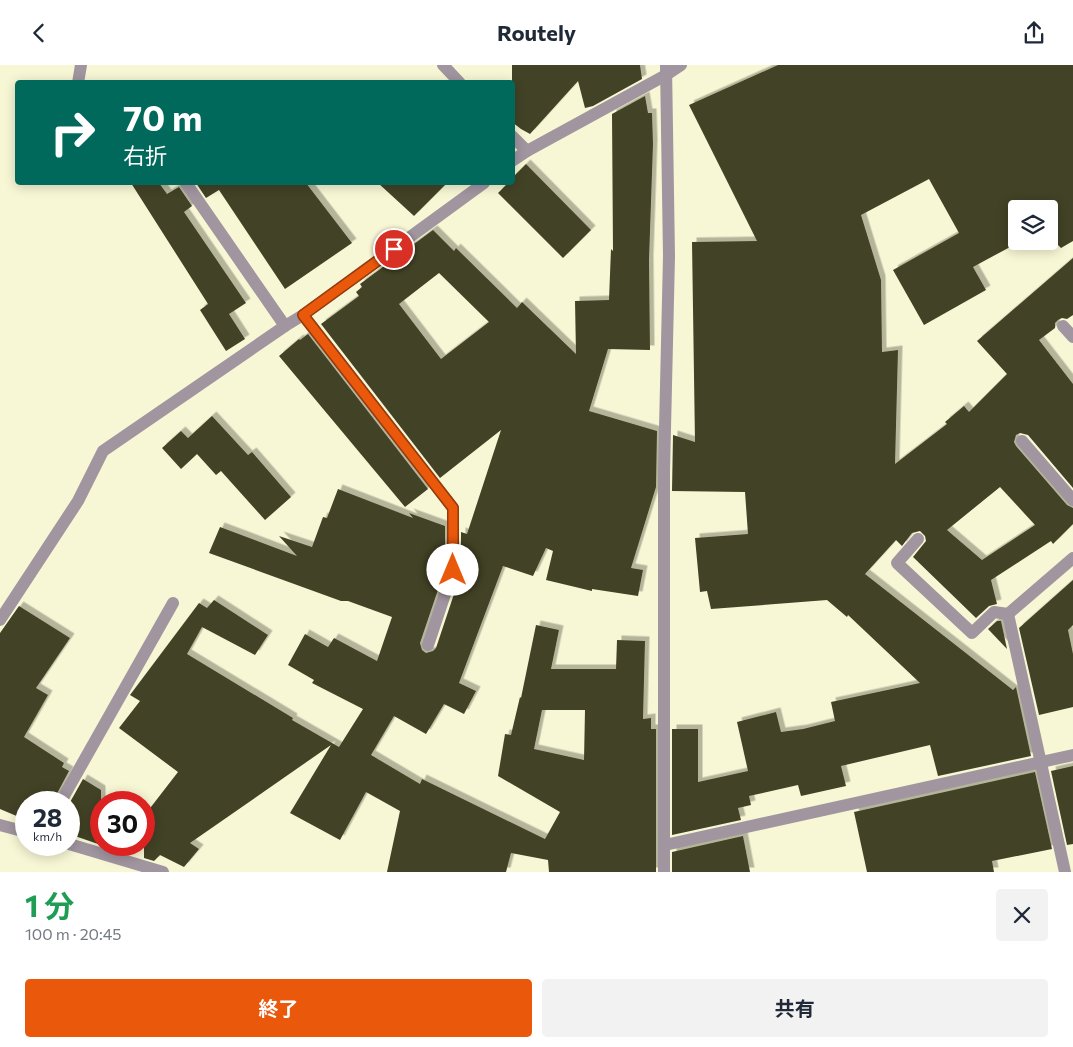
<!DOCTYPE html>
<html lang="ja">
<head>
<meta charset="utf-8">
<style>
	body { margin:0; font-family:Commissioner,"Noto Sans JP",sans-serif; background:#f2f2f3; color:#1f2937; height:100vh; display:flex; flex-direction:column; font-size:19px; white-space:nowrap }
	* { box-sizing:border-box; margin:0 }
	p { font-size:16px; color:#747a83 }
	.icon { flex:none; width:28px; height:28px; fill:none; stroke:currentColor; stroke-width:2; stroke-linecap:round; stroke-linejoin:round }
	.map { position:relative; height:807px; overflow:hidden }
	.drawer { display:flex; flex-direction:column; background:#fff; flex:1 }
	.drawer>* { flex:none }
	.guide { position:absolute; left:15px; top:15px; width:500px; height:105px; border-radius:5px; box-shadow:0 2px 12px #0003; background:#00695c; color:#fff; overflow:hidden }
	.tools { position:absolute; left:1008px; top:135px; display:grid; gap:10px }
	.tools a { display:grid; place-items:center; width:50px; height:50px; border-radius:5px; background:#fff; box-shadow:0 2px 12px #0003; font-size:25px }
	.speed { position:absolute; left:15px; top:726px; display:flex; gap:10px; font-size:25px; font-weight:700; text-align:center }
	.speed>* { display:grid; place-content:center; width:65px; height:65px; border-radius:50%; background:#fff; box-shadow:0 2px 12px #0003; line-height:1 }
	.speed small { font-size:12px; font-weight:400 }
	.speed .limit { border:8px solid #d22; background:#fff; color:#111 }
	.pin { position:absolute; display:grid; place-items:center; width:42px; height:42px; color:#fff; margin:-21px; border:2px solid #fff; border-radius:50%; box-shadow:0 1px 5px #0007 }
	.me { position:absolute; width:55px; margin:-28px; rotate:0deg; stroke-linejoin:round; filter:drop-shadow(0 0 4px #0008) }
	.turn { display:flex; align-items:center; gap:18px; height:105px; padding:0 25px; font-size:22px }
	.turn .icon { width:65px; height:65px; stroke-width:2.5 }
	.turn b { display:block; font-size:35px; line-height:42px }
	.round { display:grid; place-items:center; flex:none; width:52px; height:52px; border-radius:5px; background:#f2f2f3 }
	.head { display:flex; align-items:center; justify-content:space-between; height:85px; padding:0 25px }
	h1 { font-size:30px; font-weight:700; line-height:38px; color:#1e9e55 }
	.button { display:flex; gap:10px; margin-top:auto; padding:10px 25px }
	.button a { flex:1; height:58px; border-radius:5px; background:#ea580c; color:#fff; font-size:20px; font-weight:700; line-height:58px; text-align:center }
	.button a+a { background:#f2f2f3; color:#1f2937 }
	header { display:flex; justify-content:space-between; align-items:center; height:65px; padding:0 25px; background:#fff; font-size:22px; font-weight:700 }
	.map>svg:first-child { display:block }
	.building { fill:#434226; fill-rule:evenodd; filter:url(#shadow) }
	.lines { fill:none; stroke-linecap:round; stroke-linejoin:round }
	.minor { stroke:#a1959f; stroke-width:12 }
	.route-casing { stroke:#983908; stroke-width:12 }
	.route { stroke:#ea580c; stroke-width:9 }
</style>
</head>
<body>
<header><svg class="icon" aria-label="back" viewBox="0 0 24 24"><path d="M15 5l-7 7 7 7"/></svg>Routely<svg class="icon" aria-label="share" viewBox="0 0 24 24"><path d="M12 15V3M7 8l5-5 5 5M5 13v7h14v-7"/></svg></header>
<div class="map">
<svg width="1073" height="807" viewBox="0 0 1073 807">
	<defs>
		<filter id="shadow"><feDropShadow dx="4.5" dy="-4.5" stdDeviation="0" flood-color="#0004"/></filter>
	</defs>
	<rect width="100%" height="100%" fill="#f7f7d5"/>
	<g class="building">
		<polygon points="512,0 640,0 642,14 593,41 585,43 578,16 530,69 521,64 512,57"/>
		<path d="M778,0H1073V176L1061,183L1049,171V144H1016V176H1021L973,202L986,225L924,260L893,205L959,168L929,114L861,150L881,215L882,287L898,285L895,399L947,359L945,357L964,341L969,347L1007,309L977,276L1073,193V250L1067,254L1062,253L1058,255L1055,258V263L1039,275L1073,319V423L1028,370L1020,368L1016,370L1014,377L1016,381L1067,440L1073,443V459L1053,479L1051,476L991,515L997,539L989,541L976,553L913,492L926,476L925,471L920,466L912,468L902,481L896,475L865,509L1013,625L1016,622L1031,691L938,711L930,680L841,701L846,721L801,731L798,720L749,731L751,740L738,743L741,755L672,770V664H698V717L748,706L737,657L776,647L781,667L803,664L835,656L831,637L920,618L848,550L847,552L827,535L711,544L707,526L700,527L695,473L748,469L745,427L672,426L673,370L695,377L692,177L757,176L689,40ZM1000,422L1035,460L982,495L947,465Z"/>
		<path d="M645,31L648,48H652L653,79L649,195L650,285L608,284L589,346L657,366L656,422L631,503L643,505L638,531L592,524V526L546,515L553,486L546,483L533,511L503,501L459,618L476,626L464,649L444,639L426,669L394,651L371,690L420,719L422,714L545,774L560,747L498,711L505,669L511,670L520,632L521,633L536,560L559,565L551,604H616L617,575L645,576L643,654L651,653V664H656V807H549L548,795L511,788L506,807H387L400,746L366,727L340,775L290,748L331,680L190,778L199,784L184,802L160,790L154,796L144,793V751L178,707L119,663L140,636L130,630L199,538L207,543L214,535L268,570L255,590L202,562L187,589L293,653L292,655L339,682L363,644L312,618L314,615L288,600L305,569L328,582L334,573L377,596L392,552L348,536H341L209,488L220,462L297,491L279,471L312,482L323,452L327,453L338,424L413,453L409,448L445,461V504L420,578L422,585L426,588L433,586L436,583L461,508V467L467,469L501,365L440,413L321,259L359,231L356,227L362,222L360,219L433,165L454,186L456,183L517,243L522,237L576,289L575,236L609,235L611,184L613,186L612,49ZM439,208L489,257L441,294L399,239ZM542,645H585L584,695L534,684Z"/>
		<polygon points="526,99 591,165 563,193 498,128 508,118 512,118 512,113"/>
		<polygon points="131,118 159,118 167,129 179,122 192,141 184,147 246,238 229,249 245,274 226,286 200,245 208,239"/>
		<polygon points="196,118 306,118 352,178 285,224 219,125 206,133"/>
		<polygon points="378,118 447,118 414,151"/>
		<polygon points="308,269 428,424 405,442 279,291 299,274 300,275"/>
		<polygon points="212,351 248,390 252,387 291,432 265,455 221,406 216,410 197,389 181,404 162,383 181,366 188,373"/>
		<polygon points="1073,515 1073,560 1068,565 1073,589 1073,642 1039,650 1019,563"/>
		<polygon points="19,541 70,573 36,623 48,630 24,672 64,698 62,702 69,706 52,738 26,738 26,755 0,744 0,568"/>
		<polygon points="997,556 1001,556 1007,584 988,564"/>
		<polygon points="1073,701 1073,779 1067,780 1051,706"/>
		<polygon points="1035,707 1052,784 992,796 994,807 867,807 854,747"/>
		<polygon points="83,714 101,725 101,780 69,769 69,739"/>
		<polygon points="743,771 750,807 672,807 672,787"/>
	</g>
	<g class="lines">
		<g class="minor">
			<polyline points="443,0 460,18"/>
			<polyline points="78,18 81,0"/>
			<polyline points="512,71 527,86"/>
			<polyline points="512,96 527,86 666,10 681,0"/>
			<polyline points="186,118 285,261"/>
			<polyline points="303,250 453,443 453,505 428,580"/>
			<polyline points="1063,261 1073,272"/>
			<polyline points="1022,376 1073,435"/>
			<polyline points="918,474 897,498 972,568 994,547 1008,549"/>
			<polyline points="0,555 78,436 103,386 285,261 303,250 484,118"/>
			<polyline points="60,738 173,538"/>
			<polyline points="0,760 26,767"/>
			<polyline points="69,779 163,807"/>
			<polyline points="665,780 1073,690"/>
			<polyline points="664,807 664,407 669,191 666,0"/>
			<polyline points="1065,807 1008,549 1073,493"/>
		</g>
	</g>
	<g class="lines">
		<defs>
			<polyline id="route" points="394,184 303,250 453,443 453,505"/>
		</defs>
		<use href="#route" class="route-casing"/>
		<use href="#route" class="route"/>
	</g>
</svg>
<div class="tools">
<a><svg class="icon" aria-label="layers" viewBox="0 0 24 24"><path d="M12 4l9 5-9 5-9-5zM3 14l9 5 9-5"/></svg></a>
</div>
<div class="speed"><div>28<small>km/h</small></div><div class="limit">30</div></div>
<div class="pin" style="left:394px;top:184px;background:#d93025"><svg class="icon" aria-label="arrive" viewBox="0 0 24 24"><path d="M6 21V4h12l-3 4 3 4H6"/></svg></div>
<svg class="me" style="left:453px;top:505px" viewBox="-20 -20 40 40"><circle r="19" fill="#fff"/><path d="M0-13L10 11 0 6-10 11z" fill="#ea580c"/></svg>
<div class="guide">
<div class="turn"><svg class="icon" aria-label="right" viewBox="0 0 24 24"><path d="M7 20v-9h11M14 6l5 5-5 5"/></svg><div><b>70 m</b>右折</div></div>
</div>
</div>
<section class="drawer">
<div class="head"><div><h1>1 分</h1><p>100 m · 20:45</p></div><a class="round"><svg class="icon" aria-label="close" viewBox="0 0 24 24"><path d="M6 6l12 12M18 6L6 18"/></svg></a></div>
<div class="button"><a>終了</a><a>共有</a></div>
</section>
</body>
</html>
